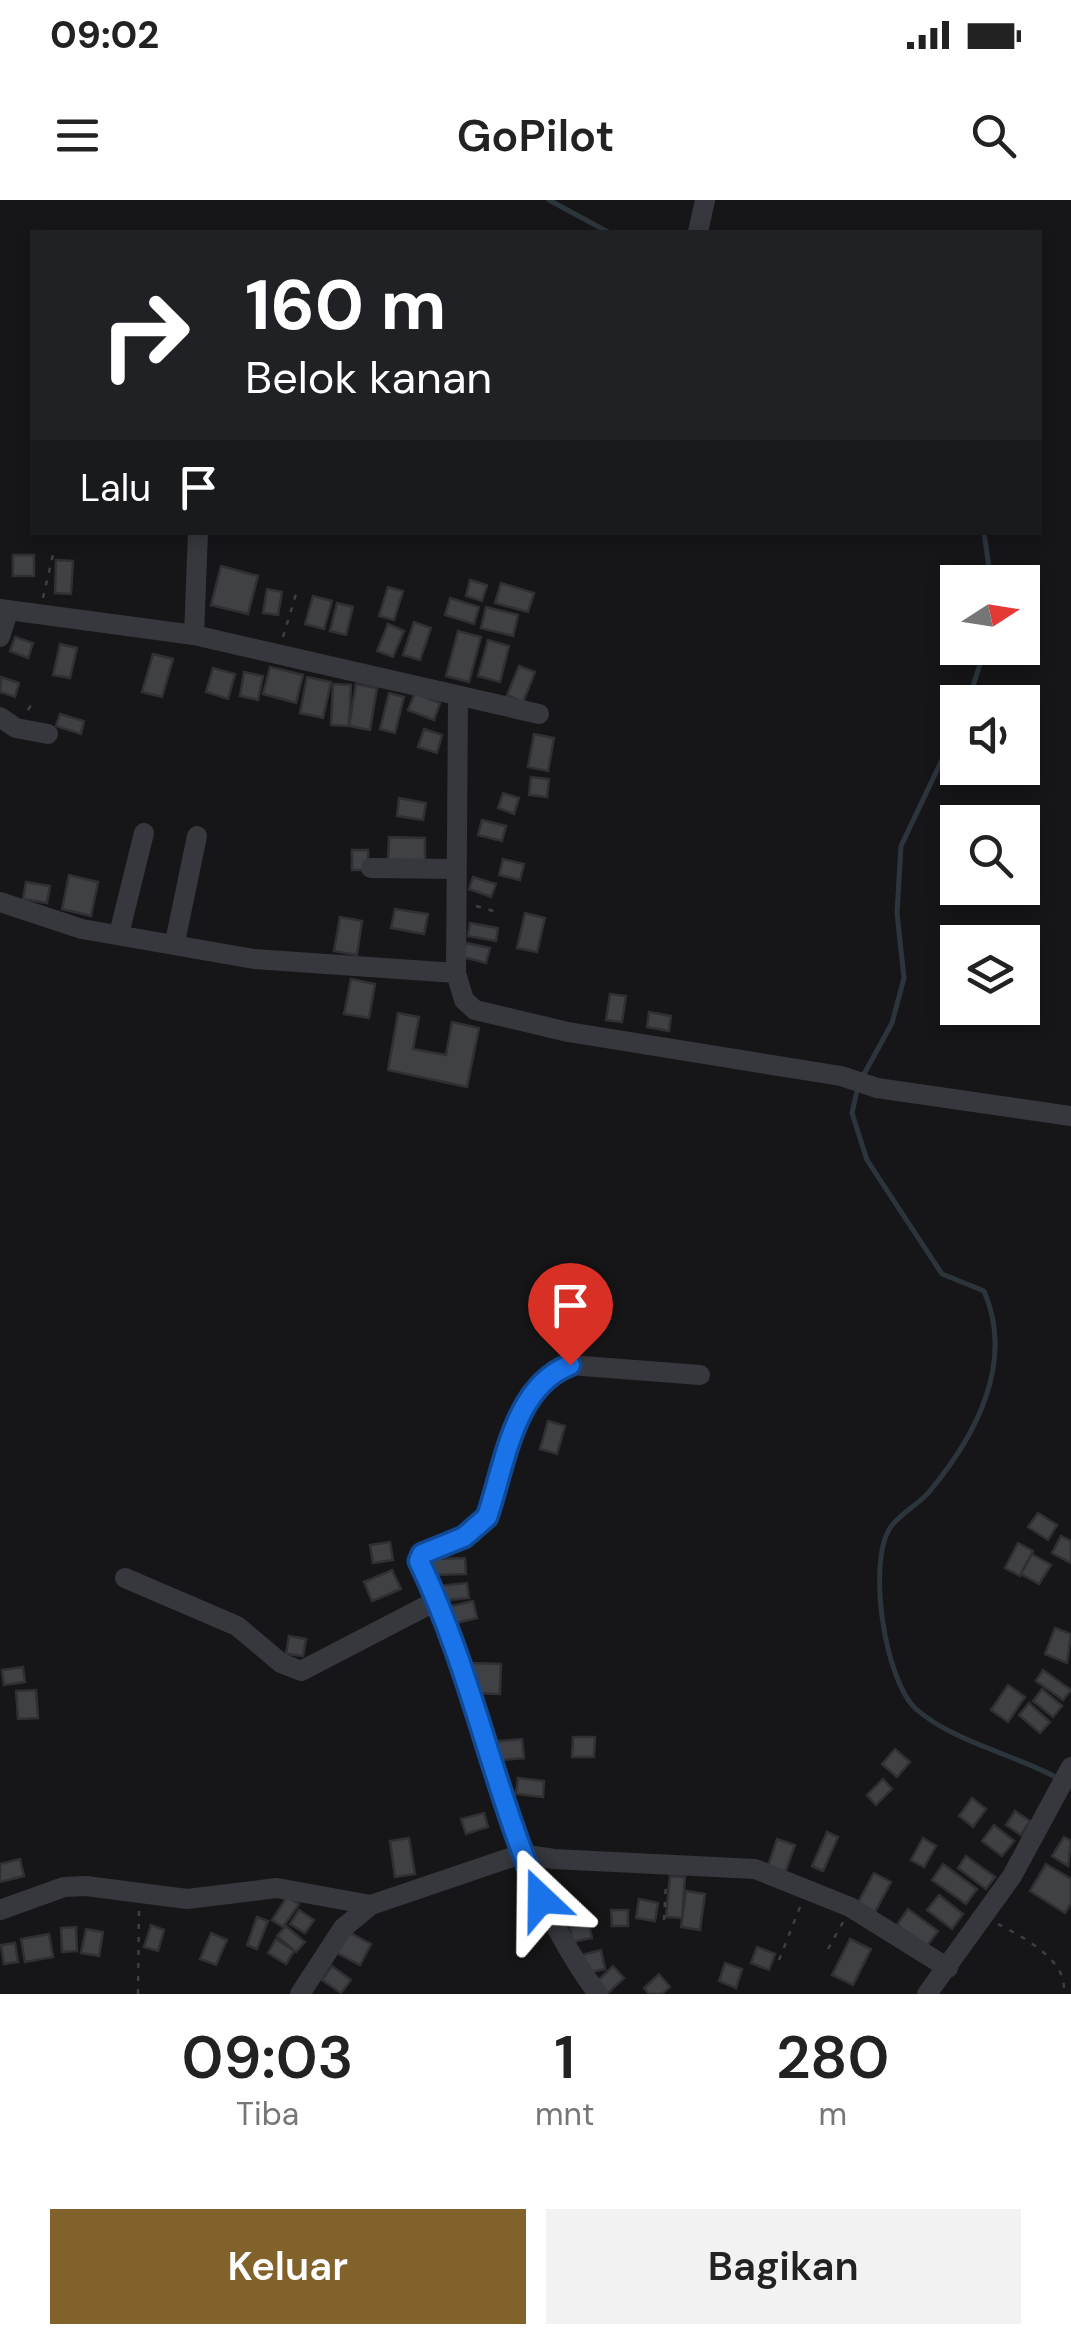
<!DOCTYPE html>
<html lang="id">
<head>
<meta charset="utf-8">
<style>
	body { margin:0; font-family:"DM Sans",sans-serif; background:#f2f2f2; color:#222; height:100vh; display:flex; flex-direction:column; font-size:38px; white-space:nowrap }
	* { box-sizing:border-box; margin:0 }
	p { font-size:32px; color:#767676 }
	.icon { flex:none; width:55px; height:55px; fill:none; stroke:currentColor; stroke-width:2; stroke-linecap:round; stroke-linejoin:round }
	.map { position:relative; height:1794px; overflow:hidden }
	.drawer { display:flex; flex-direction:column; background:#fff; flex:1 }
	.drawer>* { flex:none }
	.guide { position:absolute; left:30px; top:30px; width:1012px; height:305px; border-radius:0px; box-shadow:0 5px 15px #0003; background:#202124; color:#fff; overflow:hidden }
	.needle { width:65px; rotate:78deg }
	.controls { position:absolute; left:940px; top:365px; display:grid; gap:20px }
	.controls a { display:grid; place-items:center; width:100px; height:100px; border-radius:0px; background:#fff; box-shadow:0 5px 15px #0003; font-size:50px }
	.pin { position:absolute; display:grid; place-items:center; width:85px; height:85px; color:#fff; margin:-102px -42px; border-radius:50% 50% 50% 0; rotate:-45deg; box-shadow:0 0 10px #0007 }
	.pin .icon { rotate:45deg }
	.me { position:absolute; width:110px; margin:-55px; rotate:337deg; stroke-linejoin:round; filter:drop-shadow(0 0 8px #0008) }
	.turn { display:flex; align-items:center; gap:35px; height:210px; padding:0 50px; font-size:45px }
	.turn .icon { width:130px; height:130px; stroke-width:2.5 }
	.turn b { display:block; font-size:70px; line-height:85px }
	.then { display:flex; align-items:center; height:95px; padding:0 50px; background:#0003; gap:20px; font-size:38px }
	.eta { display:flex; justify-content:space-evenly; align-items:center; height:170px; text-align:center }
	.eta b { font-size:60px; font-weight:600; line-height:70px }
	.button { display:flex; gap:20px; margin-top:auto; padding:20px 50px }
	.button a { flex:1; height:115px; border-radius:0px; background:#80622a; color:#fff; font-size:40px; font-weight:600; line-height:115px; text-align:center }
	.button a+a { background:#f2f2f2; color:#222 }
	.status { display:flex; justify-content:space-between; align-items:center; height:70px; padding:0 50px; background:#fff; direction:ltr }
	.status svg { height:28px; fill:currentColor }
	header { display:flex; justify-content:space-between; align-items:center; height:130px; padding:0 50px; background:#fff; font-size:45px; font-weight:600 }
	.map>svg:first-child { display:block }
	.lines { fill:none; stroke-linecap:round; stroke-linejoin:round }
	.stream { stroke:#2c353c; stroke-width:5 }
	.building { fill:#404145; stroke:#303034; stroke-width:2.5 }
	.path { stroke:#3d3f44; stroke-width:2.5; stroke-dasharray:5 8; stroke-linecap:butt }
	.minor { stroke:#37383d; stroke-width:20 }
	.route-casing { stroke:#114b97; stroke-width:25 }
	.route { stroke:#1a73e8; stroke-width:18 }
</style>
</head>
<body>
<div class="status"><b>09:02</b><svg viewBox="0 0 49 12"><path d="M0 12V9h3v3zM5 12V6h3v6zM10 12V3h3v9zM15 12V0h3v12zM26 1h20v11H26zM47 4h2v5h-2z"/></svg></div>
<header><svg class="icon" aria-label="menu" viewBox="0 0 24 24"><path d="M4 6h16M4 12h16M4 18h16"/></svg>GoPilot<svg class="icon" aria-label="search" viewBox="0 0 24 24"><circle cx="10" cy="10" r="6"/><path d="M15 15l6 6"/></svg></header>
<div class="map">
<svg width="1071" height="1794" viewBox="0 0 1071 1794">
	<rect width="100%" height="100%" fill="#161618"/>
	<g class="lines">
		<g class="stream">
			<polyline points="549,0 608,32"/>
			<polyline points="984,332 991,382"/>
			<polyline points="968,502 985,448"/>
			<polyline points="863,876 892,823 904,778 897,713 901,646 958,526"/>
			<path d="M858,886L852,913L867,960L942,1074L984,1091C1015,1162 976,1236 929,1292C918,1305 899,1314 890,1328C867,1364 885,1481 916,1509C955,1543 1015,1554 1059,1579"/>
		</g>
	</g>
	<g class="building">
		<rect x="13" y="355" width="21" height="21"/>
		<polygon points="56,360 73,361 71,394 55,393"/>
		<polygon points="221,366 258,376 248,414 211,405"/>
		<polygon points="470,380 487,385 482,401 466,396"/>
		<polygon points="501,383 534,393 528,412 495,403"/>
		<polygon points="388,387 403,391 394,420 379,416"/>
		<polygon points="267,389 282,392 278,415 263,413"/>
		<polygon points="313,396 332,401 324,429 305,424"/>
		<polygon points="450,398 479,407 474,424 445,415"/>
		<polygon points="337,403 353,407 346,435 330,431"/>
		<polygon points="486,407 518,415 513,436 481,428"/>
		<polygon points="414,422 431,428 420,460 403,455"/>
		<polygon points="388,424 404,431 393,457 377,451"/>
		<polygon points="458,431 481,437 469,482 446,476"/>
		<polygon points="15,437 33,443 28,458 10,451"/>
		<polygon points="488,440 509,446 500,482 478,476"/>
		<polygon points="60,444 77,448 70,478 53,475"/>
		<polygon points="153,454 173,459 162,497 142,492"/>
		<polygon points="519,466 535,472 523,502 507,495"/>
		<polygon points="270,467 303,475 296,503 263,494"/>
		<polygon points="213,468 235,474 228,499 206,492"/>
		<polygon points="244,472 263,476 258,500 240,496"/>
		<polygon points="1,477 19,483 15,497 0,492"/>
		<polygon points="307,477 331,482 323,518 300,513"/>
		<polygon points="333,484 351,485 349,526 331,525"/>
		<polygon points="356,484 377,488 370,530 349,526"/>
		<polygon points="389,493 404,497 395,533 380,529"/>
		<polygon points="415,493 440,503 434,520 408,510"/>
		<polygon points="60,514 84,521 81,534 56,526"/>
		<polygon points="424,529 442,535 437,553 418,547"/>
		<polygon points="534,534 554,538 548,571 528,567"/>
		<polygon points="531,577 549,579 547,597 529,595"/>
		<polygon points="503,593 519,598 514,614 498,608"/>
		<polygon points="399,598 426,603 423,620 397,616"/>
		<polygon points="482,620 506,626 502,641 478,635"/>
		<polygon points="389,637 425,638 425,661 388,660"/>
		<rect x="352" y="650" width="16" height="20"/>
		<polygon points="503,659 524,664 520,680 499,675"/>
		<polygon points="69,675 98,682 91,716 62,709"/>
		<polygon points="473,677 496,684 491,697 469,689"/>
		<polygon points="26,682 50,686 47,703 23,699"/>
		<polygon points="395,709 428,714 424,734 391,728"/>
		<polygon points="525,713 545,718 537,752 517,748"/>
		<polygon points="340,717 362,721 357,755 334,751"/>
		<polygon points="470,723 498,728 496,741 468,736"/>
		<polygon points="466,743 490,748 486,763 463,757"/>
		<polygon points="351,779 375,784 369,818 344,814"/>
		<polygon points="610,794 626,796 622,822 606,820"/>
		<polygon points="649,812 671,816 669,831 647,827"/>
		<polygon points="398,813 419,817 413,849 446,855 452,822 479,828 467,887 388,870"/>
		<polygon points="548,1221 565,1226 557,1254 540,1249"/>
		<polygon points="1038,1313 1057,1325 1048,1340 1028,1327"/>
		<polygon points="1061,1336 1071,1341 1071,1363 1052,1353"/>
		<polygon points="390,1342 393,1360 373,1363 370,1345"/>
		<polygon points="1018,1343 1033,1351 1020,1376 1005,1368"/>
		<polygon points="1032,1354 1051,1365 1039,1384 1021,1374"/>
		<polygon points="465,1358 466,1374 430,1375 430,1359"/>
		<polygon points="392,1370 401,1389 372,1401 364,1382"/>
		<polygon points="467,1383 469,1398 439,1401 437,1386"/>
		<polygon points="473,1401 477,1418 448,1425 444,1408"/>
		<polygon points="1055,1428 1071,1434 1067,1463 1045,1454"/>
		<polygon points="289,1436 306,1439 303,1456 286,1454"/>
		<polygon points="471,1463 501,1464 500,1494 471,1493"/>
		<polygon points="23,1467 25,1482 4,1485 2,1470"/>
		<polygon points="1043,1470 1071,1490 1063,1500 1036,1481"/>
		<polygon points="1008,1485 1025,1497 1008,1522 991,1510"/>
		<polygon points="1042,1489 1062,1506 1053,1517 1033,1501"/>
		<polygon points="36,1490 38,1518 18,1519 16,1491"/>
		<polygon points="1029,1503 1050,1522 1040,1533 1019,1515"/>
		<polygon points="573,1537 595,1537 594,1557 572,1557"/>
		<polygon points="522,1539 524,1558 492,1561 490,1542"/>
		<polygon points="895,1549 910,1562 897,1577 882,1564"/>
		<polygon points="518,1578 544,1581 543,1597 516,1594"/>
		<polygon points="883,1579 892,1589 876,1605 867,1595"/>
		<polygon points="972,1598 986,1609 973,1627 959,1616"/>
		<polygon points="1015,1611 1030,1621 1021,1635 1006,1625"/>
		<polygon points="484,1613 488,1627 466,1634 461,1619"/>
		<polygon points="994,1625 1014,1641 1002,1656 982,1641"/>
		<polygon points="827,1632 838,1637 823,1671 812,1666"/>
		<polygon points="1064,1637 1071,1641 1068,1666 1052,1656"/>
		<polygon points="409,1638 415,1674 395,1677 390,1641"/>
		<polygon points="923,1638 936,1646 924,1667 911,1660"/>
		<polygon points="777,1639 795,1645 785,1673 768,1666"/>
		<polygon points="966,1656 995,1677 986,1689 958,1668"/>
		<polygon points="20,1659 24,1676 0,1682 0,1664"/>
		<polygon points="943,1664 977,1689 966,1704 932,1680"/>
		<polygon points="1046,1664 1071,1679 1071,1703 1065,1713 1030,1691"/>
		<polygon points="874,1673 891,1682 873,1716 856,1706"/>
		<polygon points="670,1676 685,1677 682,1718 666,1717"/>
		<polygon points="686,1691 705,1694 700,1730 681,1727"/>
		<polygon points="939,1695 963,1714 952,1729 927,1710"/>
		<polygon points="287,1697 299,1704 283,1727 272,1720"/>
		<polygon points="639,1699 658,1703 655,1721 636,1718"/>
		<polygon points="908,1709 938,1731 927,1746 897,1725"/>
		<polygon points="299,1710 314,1720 305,1733 290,1724"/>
		<polygon points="611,1710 628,1710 628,1726 612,1726"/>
		<polygon points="257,1717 268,1721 257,1749 247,1745"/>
		<polygon points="589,1724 592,1738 572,1742 570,1727"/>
		<polygon points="151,1725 164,1730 158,1751 144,1747"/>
		<polygon points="286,1726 305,1742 296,1752 277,1736"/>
		<polygon points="76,1727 77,1751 62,1752 61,1728"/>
		<polygon points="86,1729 103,1732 99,1756 81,1753"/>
		<polygon points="345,1730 371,1744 360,1765 333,1751"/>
		<polygon points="211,1733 227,1740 216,1765 200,1759"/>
		<polygon points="49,1734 53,1757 25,1762 21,1739"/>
		<polygon points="276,1739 294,1751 286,1764 268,1753"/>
		<polygon points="850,1739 871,1749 853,1785 832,1775"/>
		<polygon points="15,1743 18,1762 4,1764 1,1745"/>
		<polygon points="757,1747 775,1754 769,1770 751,1763"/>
		<polygon points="601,1750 605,1769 586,1773 582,1755"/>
		<polygon points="725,1763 742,1769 736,1788 719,1781"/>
		<polygon points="332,1766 351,1780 341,1793 322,1780"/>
		<polygon points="613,1766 624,1778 607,1794 596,1782"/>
		<polygon points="659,1774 670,1787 662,1794 649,1794 644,1788"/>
	</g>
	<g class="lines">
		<g class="path">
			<polyline points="43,398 54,350"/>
			<polyline points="283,437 296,394"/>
			<polyline points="28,510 34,500"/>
			<polyline points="476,706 497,712"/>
			<polyline points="664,1720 666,1682"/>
			<path d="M998,1724C1021,1736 1071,1761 1063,1794"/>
			<polyline points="828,1749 843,1722"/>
			<polyline points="779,1760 800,1707"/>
			<polyline points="138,1794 139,1710"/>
		</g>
		<g class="minor">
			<polyline points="698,32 705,0"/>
			<polyline points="0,409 194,435 539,514"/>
			<polyline points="194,435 198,332"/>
			<polyline points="0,437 8,412"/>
			<polyline points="0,517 16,528 48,534"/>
			<polyline points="371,668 455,669"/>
			<polyline points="0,702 82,729 254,759 456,773 464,800 475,810 568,832 841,876 877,888 1071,916"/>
			<polyline points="119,734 144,633"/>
			<polyline points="175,742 197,636"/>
			<polyline points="456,773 458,498"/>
			<polyline points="125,1378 237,1426 281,1463 301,1471 434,1402"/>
			<polyline points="0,1710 64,1687 86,1686 187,1699 277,1688 371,1705"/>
			<polyline points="300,1794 343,1728 371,1705 521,1654 554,1659 755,1669 850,1707 948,1768"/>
			<path d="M598,1794C502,1665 487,1502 419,1361L422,1354L465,1337L487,1317C506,1265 513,1188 570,1165L700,1175"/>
			<polyline points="927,1794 1012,1676 1071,1567"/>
		</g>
	</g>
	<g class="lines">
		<defs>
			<path id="route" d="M541,1699C493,1589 471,1469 419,1361L422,1354L464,1337L487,1317C505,1265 513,1187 570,1165"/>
		</defs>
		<use href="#route" class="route-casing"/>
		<use href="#route" class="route"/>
	</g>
</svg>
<div class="controls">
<a><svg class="needle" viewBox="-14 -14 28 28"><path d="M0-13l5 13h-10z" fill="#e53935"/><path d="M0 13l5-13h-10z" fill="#767676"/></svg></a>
<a><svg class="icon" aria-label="sound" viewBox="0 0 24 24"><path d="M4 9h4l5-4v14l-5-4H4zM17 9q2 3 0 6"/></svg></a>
<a><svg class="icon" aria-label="search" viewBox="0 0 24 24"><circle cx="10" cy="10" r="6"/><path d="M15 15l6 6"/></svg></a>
<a><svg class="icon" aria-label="layers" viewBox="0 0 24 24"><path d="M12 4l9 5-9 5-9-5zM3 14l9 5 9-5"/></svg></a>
</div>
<div class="pin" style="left:570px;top:1165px;background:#d93025"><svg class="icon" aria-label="arrive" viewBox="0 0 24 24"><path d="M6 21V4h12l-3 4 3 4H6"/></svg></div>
<svg class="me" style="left:541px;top:1699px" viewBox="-20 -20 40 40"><path d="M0-17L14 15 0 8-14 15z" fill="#1a73e8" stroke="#fff" stroke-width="4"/></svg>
<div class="guide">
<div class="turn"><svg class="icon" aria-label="right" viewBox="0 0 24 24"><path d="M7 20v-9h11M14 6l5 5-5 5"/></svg><div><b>160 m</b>Belok kanan</div></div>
<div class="then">Lalu<svg class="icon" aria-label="arrive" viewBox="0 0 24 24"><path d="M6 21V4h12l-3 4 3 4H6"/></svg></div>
</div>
</div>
<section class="drawer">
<div class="eta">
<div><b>09:03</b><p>Tiba</p></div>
<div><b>1</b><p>mnt</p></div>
<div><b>280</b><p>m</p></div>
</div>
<div class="button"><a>Keluar</a><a>Bagikan</a></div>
</section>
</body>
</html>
